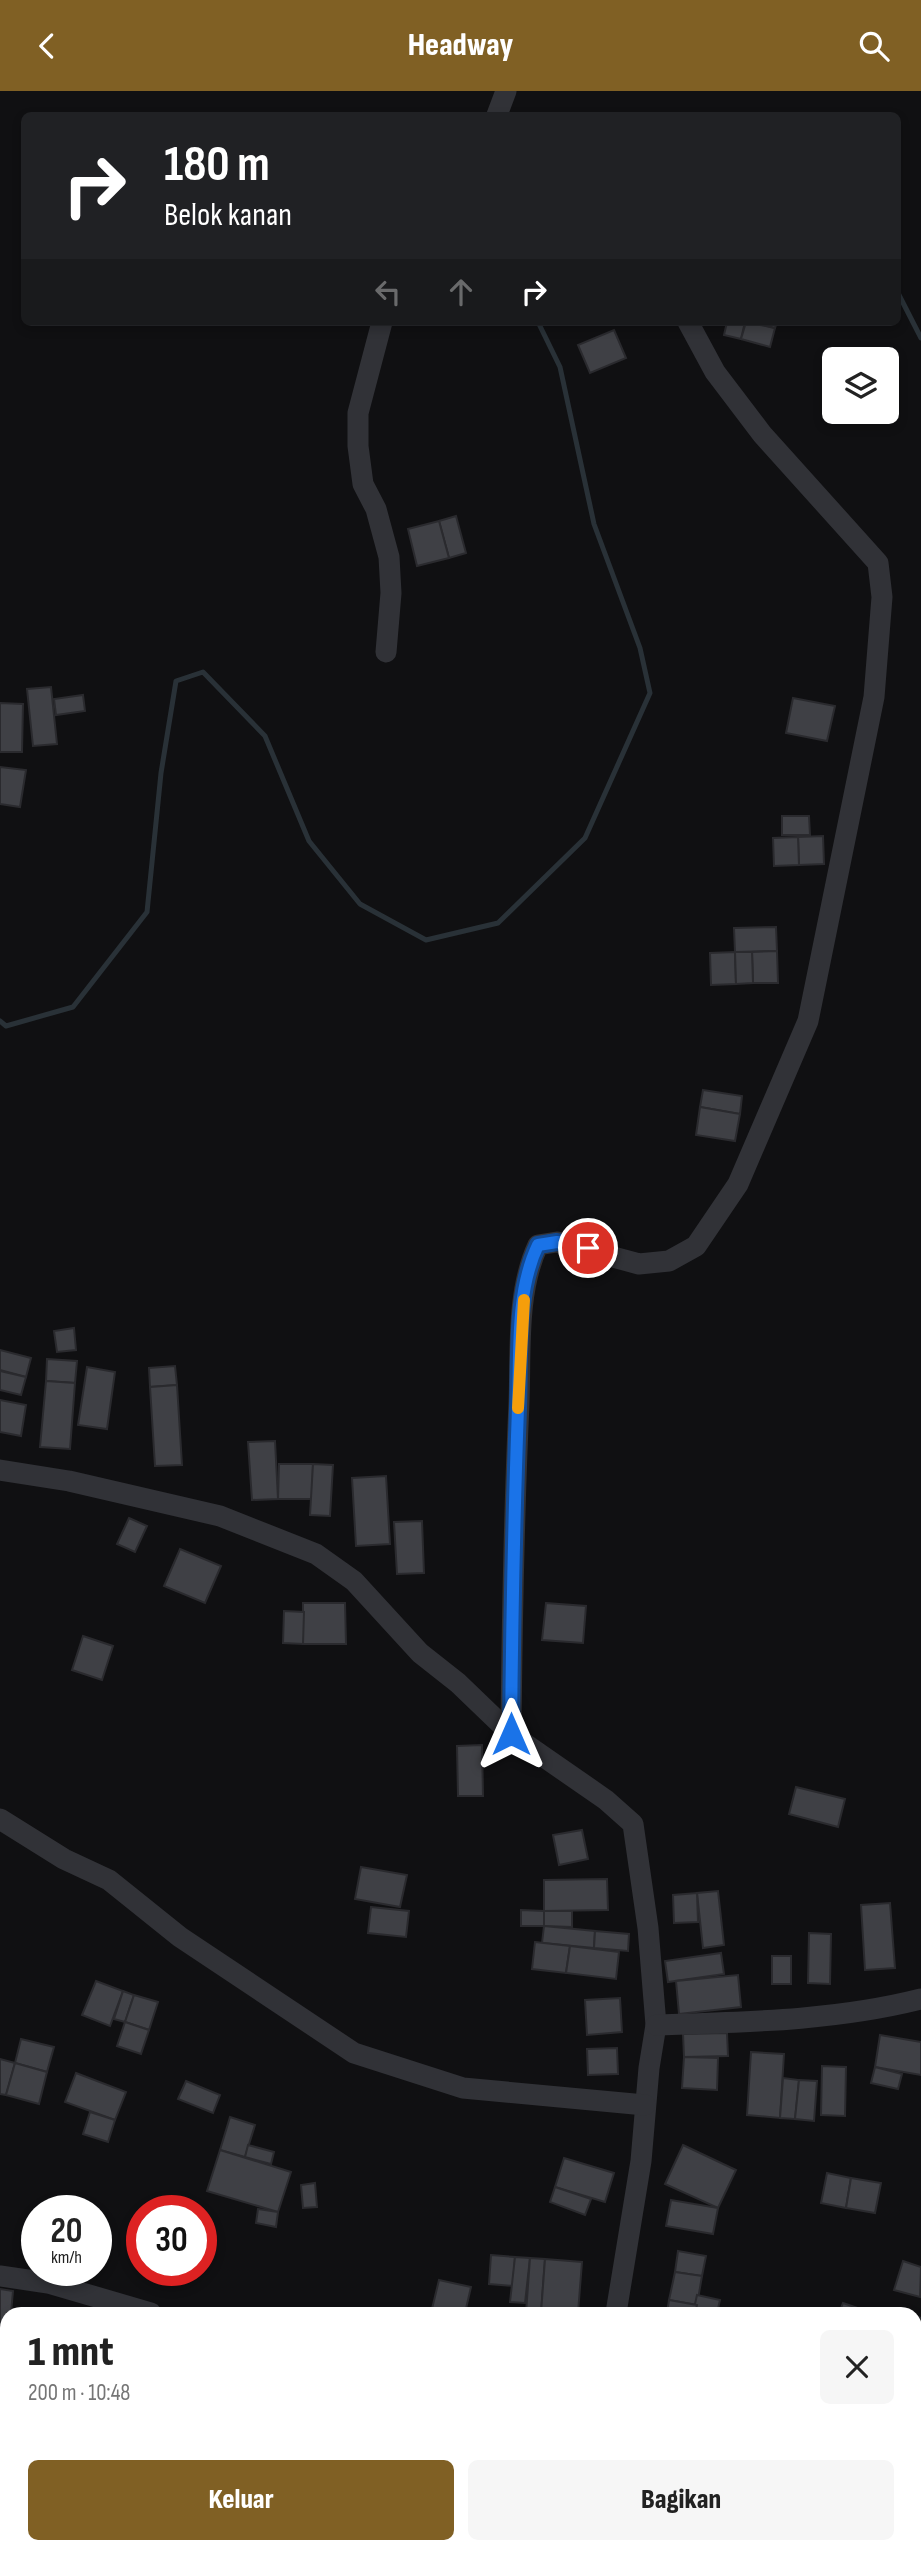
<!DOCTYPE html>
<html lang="id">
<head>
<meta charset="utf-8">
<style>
	body { margin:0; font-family:"Sofia Sans Condensed",sans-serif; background:#f6f6f6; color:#222; height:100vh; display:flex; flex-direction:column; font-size:26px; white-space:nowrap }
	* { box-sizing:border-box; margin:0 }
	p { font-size:23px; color:#767676 }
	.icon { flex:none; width:38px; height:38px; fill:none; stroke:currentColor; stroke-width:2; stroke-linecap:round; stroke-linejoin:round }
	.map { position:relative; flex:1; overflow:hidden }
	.details { position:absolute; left:0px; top:2216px; width:922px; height:247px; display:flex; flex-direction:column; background:#fff; border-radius:21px 21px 0 0; box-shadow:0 4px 10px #0003 }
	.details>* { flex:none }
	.guide { position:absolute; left:21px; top:21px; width:880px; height:214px; border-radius:10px; box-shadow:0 4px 10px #0003; background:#202124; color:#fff; overflow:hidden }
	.tools { position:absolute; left:822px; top:256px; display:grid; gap:14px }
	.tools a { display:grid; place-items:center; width:77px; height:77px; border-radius:10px; background:#fff; box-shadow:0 4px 10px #0003; font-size:35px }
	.speed { position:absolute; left:21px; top:2104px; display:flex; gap:14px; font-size:35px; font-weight:700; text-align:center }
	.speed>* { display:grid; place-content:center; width:91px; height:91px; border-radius:50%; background:#fff; box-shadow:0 4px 10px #0003; line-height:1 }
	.speed small { font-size:18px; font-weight:400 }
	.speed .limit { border:10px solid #d22; background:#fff; color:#111 }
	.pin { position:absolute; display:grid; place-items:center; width:60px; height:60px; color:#fff; margin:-30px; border:4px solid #fff; border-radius:50%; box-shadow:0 2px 7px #0007 }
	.me { position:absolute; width:77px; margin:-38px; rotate:0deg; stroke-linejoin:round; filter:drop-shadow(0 0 5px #0008) }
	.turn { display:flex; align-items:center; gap:24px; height:147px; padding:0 28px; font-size:32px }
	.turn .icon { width:91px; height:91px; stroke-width:2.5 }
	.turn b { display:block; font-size:49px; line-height:60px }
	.lanes { display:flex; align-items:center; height:66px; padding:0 28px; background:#0003; justify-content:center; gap:35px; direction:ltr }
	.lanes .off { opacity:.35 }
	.round { display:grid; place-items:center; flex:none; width:74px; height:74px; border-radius:10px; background:#f6f6f6 }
	.overview { display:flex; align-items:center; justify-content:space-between; height:119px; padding:0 28px }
	h1 { font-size:42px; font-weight:800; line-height:52px }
	.primary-button { display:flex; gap:14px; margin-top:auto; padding:14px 28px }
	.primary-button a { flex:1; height:80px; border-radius:10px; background:#806024; color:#fff; font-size:28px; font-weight:800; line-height:80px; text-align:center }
	.primary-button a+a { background:#f6f6f6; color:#222 }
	header { display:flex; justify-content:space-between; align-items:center; height:91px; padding:0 28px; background:#806024; color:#fff; font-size:32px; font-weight:800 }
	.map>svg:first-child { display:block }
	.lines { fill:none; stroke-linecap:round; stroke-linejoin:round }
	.stream { stroke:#293137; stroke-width:5 }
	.building { fill:#3f4045; stroke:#2a2a2e; stroke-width:2 }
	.minor { stroke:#313237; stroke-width:21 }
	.route-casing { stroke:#114b97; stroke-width:18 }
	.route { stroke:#1a73e8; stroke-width:12 }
	.slow { stroke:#f59e0b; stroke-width:12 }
</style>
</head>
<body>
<header><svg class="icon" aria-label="back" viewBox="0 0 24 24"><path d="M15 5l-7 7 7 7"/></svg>Headway<svg class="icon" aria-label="search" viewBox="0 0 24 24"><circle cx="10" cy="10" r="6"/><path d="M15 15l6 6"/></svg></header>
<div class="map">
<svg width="921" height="2462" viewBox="0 0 921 2462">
	<rect width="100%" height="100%" fill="#101012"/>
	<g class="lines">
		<g class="stream">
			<polyline points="898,202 921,247"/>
			<polyline points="0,930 6,935 73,916 147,821 161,682 176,590 203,581 265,645 309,750 360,813 426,849 498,832 585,747 650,602 640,557 594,433 560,276 538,231"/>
		</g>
	</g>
	<g class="building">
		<polygon points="727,231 745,231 741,248 724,244"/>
		<polygon points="746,231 775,237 770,256 741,248"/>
		<polygon points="752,231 777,231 775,237"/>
		<polygon points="614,239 626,267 590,282 578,254"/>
		<polygon points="456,425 466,462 449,467 439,430"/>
		<polygon points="439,430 449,467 417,475 408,438"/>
		<polygon points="51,596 57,653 33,655 27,598"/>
		<polygon points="83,604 85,620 56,624 54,608"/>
		<polygon points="793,607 835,615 827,650 786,642"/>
		<polygon points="0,612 23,613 22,661 0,661"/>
		<polygon points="0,676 26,679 20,716 0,713"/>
		<polygon points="782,725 809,725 810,744 782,744"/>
		<polygon points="823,745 824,773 799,774 798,746"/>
		<polygon points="798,746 799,774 774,775 773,747"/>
		<polygon points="776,836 777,860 735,861 734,837"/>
		<polygon points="777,860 778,892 753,892 752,861"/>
		<polygon points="735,861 736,893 711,894 710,862"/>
		<polygon points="735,861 752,861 753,892 736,893"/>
		<polygon points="703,999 742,1005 740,1023 700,1016"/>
		<polygon points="700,1016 740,1023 735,1050 696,1044"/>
		<polygon points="74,1237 76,1259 57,1261 54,1240"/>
		<polygon points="0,1259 31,1267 26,1286 0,1279"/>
		<polygon points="47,1268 77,1270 75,1292 46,1290"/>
		<polygon points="175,1275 177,1294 150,1296 149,1277"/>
		<polygon points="87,1276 115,1281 107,1338 78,1334"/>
		<polygon points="0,1280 26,1286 21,1304 0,1299"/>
		<polygon points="46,1290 75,1292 70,1358 40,1356"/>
		<polygon points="177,1294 182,1374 155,1375 150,1296"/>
		<polygon points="0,1309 26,1314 21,1345 0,1341"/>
		<polygon points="275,1350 278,1408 252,1409 248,1351"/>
		<polygon points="279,1373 313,1373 312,1408 278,1408"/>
		<polygon points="313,1373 333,1374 330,1425 310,1424"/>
		<polygon points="386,1385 390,1453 356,1455 352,1387"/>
		<polygon points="129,1427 147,1435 135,1461 117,1453"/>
		<polygon points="422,1430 424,1482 397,1483 394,1431"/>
		<polygon points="180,1458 221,1475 205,1512 164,1495"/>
		<polygon points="303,1512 345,1512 346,1553 303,1553"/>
		<polygon points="546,1512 586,1515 583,1552 542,1549"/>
		<polygon points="284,1520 304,1521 303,1553 283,1552"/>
		<polygon points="83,1545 113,1555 102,1589 72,1579"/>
		<polygon points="482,1654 483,1705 458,1705 457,1655"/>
		<polygon points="796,1696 845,1708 838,1736 789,1723"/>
		<polygon points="582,1739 588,1768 559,1774 553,1744"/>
		<polygon points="361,1776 407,1784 400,1816 355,1808"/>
		<polygon points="607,1788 608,1819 544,1820 544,1789"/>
		<polygon points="718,1800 724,1854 703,1857 697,1802"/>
		<polygon points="697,1802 698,1831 674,1832 673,1804"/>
		<polygon points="890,1812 895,1877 865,1879 861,1814"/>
		<polygon points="371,1816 409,1820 406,1846 368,1842"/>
		<polygon points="521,1819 544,1820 544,1835 521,1835"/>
		<polygon points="544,1820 572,1820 572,1836 544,1835"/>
		<polygon points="544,1835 595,1840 594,1857 542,1852"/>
		<polygon points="595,1840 629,1843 628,1860 594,1857"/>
		<polygon points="809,1842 831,1843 830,1893 808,1892"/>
		<polygon points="535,1851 570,1855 566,1882 532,1878"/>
		<polygon points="570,1855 619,1861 616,1888 566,1882"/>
		<polygon points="721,1862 724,1883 668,1891 665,1870"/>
		<rect x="772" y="1865" width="19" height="28"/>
		<polygon points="738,1884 741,1916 679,1923 676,1890"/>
		<polygon points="96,1890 123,1900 110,1935 82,1924"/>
		<polygon points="123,1900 134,1904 125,1931 114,1928"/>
		<polygon points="134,1904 158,1911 149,1939 125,1931"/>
		<polygon points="620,1907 622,1941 587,1944 585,1909"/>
		<polygon points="125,1931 149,1939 141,1963 117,1955"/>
		<polygon points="727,1942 728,1965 684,1966 683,1943"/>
		<polygon points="880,1944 921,1951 921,1984 875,1976"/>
		<polygon points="21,1948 54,1956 47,1981 15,1972"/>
		<polygon points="617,1957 618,1983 588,1984 587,1958"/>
		<polygon points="751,1961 784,1963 780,2027 747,2024"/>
		<polygon points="684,1966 718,1967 717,1999 682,1997"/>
		<polygon points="0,1968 15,1972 6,2004 0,2003"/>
		<polygon points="15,1972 47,1981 39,2013 6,2004"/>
		<polygon points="822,1975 846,1976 845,2025 821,2024"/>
		<polygon points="875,1976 902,1983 898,1998 871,1992"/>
		<polygon points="76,1982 126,2001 115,2029 65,2011"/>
		<polygon points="783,1987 799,1989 795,2028 780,2027"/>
		<polygon points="799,1989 817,1990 814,2030 795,2028"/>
		<polygon points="186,1990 220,2004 213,2022 178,2008"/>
		<polygon points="90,2021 115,2029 108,2051 83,2043"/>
		<polygon points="230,2026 255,2034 245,2066 220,2059"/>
		<polygon points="248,2054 274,2061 271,2073 245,2066"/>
		<polygon points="683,2054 736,2079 718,2117 665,2093"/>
		<polygon points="220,2059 291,2081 278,2121 207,2100"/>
		<polygon points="564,2067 614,2082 605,2111 555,2096"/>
		<polygon points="827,2082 851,2087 846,2117 821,2112"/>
		<polygon points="851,2087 881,2092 875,2122 846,2117"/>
		<polygon points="315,2092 317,2116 303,2117 301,2094"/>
		<polygon points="555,2096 591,2108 585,2124 550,2111"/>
		<polygon points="671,2109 718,2117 713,2143 666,2135"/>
		<polygon points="258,2118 278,2121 276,2136 256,2132"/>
		<polygon points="678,2160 706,2165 702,2185 675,2181"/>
		<polygon points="491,2164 515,2166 513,2195 489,2193"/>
		<polygon points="515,2166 530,2167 525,2212 510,2211"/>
		<polygon points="530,2167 545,2168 541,2222 526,2222"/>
		<polygon points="545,2168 582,2171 578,2222 541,2222"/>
		<polygon points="903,2170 921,2176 920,2206 894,2199"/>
		<polygon points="675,2181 702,2185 697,2214 669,2209"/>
		<polygon points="439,2189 471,2196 465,2222 431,2222"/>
		<polygon points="0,2198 13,2200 11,2222 7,2222 7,2247 0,2247"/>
		<polygon points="697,2204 720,2209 717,2222 693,2222"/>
		<polygon points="669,2209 697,2214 695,2222 667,2222"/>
		<polygon points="843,2212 872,2222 839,2222"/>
		<polygon points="915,2225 921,2227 921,2239 915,2260"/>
		<polygon points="916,2267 921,2268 921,2310 915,2309"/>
		<polygon points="0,2395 7,2395 7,2452 0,2451"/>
		<rect x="113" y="2455" width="12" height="7"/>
		<rect x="125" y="2455" width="31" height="7"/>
	</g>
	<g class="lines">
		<g class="minor">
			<polyline points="497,24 506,0"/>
			<polyline points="382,231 358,322 358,355 363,393 376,418 389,466 391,502 386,561"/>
			<polyline points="0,1379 69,1390 220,1425 316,1463 354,1490 420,1562 458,1592 511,1643 606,1709 633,1733 648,1837 656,1934 649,1977 641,2070 616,2222"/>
			<path d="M511,1643C512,1532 514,1422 519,1312C521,1261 516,1201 538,1154L557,1151L639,1173L669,1170L696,1155L738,1093L808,930L874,606L882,506L878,472L762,343L715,281L688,231"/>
			<polyline points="0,1728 64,1768 109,1789 180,1846 354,1962 463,1997 645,2014"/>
			<path d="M656,1934C745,1931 834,1930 921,1908"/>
			<polyline points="0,2185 48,2192 151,2222"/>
			<polyline points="585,2455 586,2462"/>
		</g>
	</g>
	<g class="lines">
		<defs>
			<path id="route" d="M511,1643C512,1534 514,1426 518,1317C520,1265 515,1202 538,1154L557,1151L588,1157"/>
		</defs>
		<use href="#route" class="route-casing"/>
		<use href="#route" class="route"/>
		<polyline class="slow" points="518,1317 524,1209"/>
	</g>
</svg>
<div class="tools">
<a><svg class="icon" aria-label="layers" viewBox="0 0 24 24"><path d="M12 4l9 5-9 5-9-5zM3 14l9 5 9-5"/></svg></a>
</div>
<div class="speed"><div>20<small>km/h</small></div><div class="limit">30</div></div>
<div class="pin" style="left:588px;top:1157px;background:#d93025"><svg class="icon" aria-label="arrive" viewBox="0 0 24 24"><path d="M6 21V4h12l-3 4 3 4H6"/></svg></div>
<svg class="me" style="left:511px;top:1643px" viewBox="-20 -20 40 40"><path d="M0-17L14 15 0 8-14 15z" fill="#1a73e8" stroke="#fff" stroke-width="4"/></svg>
<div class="guide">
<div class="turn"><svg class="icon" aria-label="right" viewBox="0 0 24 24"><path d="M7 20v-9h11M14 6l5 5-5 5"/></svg><div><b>180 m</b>Belok kanan</div></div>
<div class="lanes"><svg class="icon off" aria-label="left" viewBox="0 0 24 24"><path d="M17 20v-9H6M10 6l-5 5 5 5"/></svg><svg class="icon off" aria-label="ahead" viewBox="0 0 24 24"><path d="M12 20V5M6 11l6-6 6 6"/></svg><svg class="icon" aria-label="right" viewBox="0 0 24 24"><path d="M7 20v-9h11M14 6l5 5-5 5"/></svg></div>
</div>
<section class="details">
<div class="overview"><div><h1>1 mnt</h1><p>200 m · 10:48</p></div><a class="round"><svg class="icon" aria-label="close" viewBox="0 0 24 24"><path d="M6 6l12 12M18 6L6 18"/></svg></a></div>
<div class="primary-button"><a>Keluar</a><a>Bagikan</a></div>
</section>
</div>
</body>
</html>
